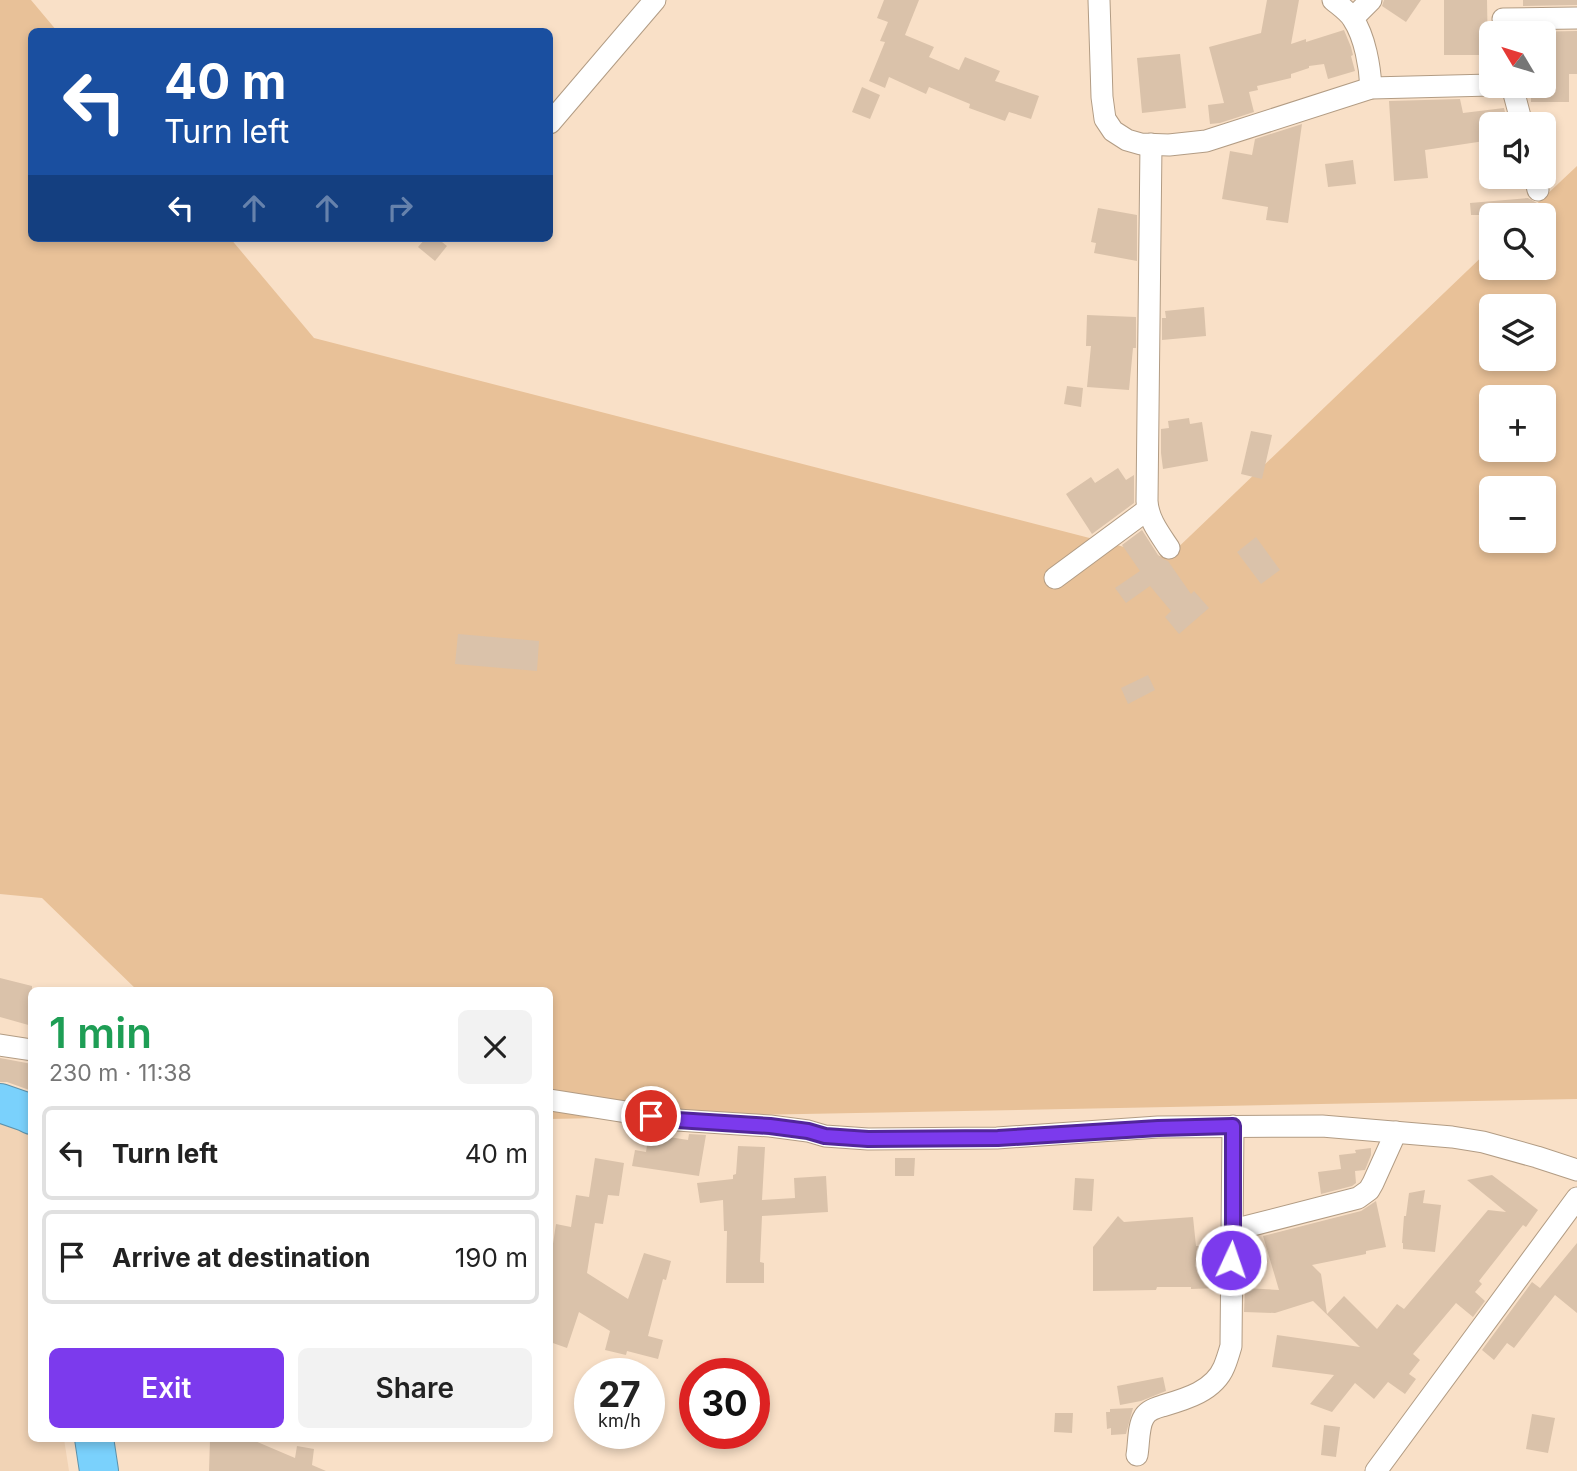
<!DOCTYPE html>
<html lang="en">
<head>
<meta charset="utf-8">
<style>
	body { margin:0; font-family:Inter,sans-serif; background:#f2f2f2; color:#222; height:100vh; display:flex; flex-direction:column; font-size:26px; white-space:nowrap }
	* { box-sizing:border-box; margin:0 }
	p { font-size:23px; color:#767676 }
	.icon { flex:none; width:38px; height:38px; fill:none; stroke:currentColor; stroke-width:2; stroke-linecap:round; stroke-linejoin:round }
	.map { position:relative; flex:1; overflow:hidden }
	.drawer { position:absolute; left:28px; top:987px; width:525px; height:455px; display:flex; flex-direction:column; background:#fff; border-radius:10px; box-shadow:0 4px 10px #0003 }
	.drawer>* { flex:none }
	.banner { position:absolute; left:28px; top:28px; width:525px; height:214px; border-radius:10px; box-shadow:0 4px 10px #0003; background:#1a4fa0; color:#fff; overflow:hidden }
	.needle { width:46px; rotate:308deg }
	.tools { position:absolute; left:1479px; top:21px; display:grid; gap:14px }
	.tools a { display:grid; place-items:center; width:77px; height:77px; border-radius:10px; background:#fff; box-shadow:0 4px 10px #0003; font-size:35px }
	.speed { position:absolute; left:574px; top:1358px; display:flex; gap:14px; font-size:35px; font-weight:700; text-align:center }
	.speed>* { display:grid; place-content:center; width:91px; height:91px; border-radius:50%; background:#fff; box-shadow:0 4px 10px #0003; line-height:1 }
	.speed small { font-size:18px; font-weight:400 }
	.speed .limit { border:10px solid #d22; background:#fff; color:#111 }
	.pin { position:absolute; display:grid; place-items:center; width:60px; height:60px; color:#fff; margin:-30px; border:4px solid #fff; border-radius:50%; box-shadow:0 2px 7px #0007 }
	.me { position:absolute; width:77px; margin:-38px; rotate:3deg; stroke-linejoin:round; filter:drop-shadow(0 0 5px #0008) }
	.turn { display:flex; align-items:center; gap:24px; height:147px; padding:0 21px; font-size:32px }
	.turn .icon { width:91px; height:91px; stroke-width:2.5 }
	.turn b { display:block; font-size:49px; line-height:60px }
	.lanes { display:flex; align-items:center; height:66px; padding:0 21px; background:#0003; justify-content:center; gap:35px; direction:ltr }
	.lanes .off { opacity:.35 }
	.round { display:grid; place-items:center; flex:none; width:74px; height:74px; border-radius:10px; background:#f2f2f2 }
	.overview { display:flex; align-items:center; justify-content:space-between; height:119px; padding:0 21px }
	h1 { font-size:42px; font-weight:600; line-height:52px; color:#1e9e55 }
	.cta { display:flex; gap:14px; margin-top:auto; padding:14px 21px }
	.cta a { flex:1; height:80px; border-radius:10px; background:#7c3aed; color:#fff; font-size:28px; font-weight:600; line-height:80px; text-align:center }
	.cta a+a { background:#f2f2f2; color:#222 }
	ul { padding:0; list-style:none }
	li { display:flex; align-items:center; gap:21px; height:94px; margin:0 14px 10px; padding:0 7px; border:4px solid #e0e0e0; border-radius:10px }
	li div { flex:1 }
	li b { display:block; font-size:26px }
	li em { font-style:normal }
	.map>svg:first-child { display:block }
	.built { fill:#f1d3b5 }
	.green { fill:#e8c198; fill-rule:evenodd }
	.building { fill:#dac2aa }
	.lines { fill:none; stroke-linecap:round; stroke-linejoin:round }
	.street-casing { stroke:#b29c84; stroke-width:23 }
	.highway-casing { stroke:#5d92ab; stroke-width:40 }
	.street { stroke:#fff; stroke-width:21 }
	.highway { stroke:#7ad1fc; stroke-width:38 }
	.route-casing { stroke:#51269a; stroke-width:18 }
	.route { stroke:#7c3aed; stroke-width:12 }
</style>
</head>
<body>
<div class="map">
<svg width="1577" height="1471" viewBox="0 0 1577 1471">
	<rect width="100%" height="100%" fill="#f9e0c7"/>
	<polygon class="built" points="0,1119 31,1133 32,1438 64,1439 69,1471 0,1471"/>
	<path class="green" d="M0,0H31L57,31L32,32V238H230L314,338L1167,558L1491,248V268H1544V215H1525L1577,166V1099L550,1119V990H137L42,898L0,894ZM1491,306H1544V359H1491ZM1491,397H1544V450H1491ZM1491,488H1544V541H1491Z"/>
	<g class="building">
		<polygon points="884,0 919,0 905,35 934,47 929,57 959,70 965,57 1000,71 995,81 1039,96 1031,119 1009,112 1005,121 969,108 970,104 929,87 926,94 889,77 885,88 869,81 885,42 880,41 888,22 877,18"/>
		<polygon points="1267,0 1299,0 1291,44 1306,39 1306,42 1344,30 1351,47 1353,55 1351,56 1355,71 1328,79 1324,64 1309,66 1309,68 1291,74 1291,78 1257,86 1258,90 1249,92 1254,112 1220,123 1210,124 1208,105 1224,103 1209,47 1261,33"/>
		<polygon points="1384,0 1421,0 1406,22 1382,6"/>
		<polygon points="1444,0 1487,0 1488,55 1444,55"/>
		<polygon points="1523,0 1577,0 1577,5 1523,6"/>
		<polygon points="1577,31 1577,74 1569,74 1569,102 1531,102 1531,86 1544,86 1544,33 1523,33 1523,32"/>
		<polygon points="1180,54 1186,108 1142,113 1137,58"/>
		<polygon points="862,87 880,95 870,119 852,112"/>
		<polygon points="1460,99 1463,113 1504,108 1508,124 1491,124 1491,140 1425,150 1428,178 1394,181 1389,101"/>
		<polygon points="1302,124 1288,223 1266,220 1268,207 1222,199 1230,151 1252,155 1255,139"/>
		<polygon points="1353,160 1356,184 1328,187 1325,164"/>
		<polygon points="1528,198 1537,203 1538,215 1471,215 1470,203"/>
		<polygon points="1098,208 1137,215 1137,261 1094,253 1096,243 1091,242"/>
		<polygon points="426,238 437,238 447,246 435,261 418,247"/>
		<polygon points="1204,307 1206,336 1162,340 1162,318 1166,318 1165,311"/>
		<polygon points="1087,315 1136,317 1136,348 1133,348 1129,390 1087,387 1091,346 1086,346"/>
		<polygon points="1067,386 1083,388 1081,407 1064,404"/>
		<polygon points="1189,418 1190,424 1202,422 1208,461 1163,469 1161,453 1161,429 1169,428 1168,421"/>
		<polygon points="1251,431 1272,435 1262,479 1241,474"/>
		<polygon points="1118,468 1126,480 1134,475 1134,503 1092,534 1066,494 1091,477 1095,483"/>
		<polygon points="1142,530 1158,555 1163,559 1168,561 1191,594 1194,591 1209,608 1179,634 1165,617 1171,611 1150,586 1126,603 1115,588 1140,571 1122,545"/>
		<polygon points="1256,537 1280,570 1261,584 1237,552"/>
		<polygon points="458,634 539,641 537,671 455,664"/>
		<polygon points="1148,675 1155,690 1128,704 1121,688"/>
		<polygon points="0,978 32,986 32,1026 0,1017"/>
		<polygon points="0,1058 32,1064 32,1091 7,1082 0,1082"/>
		<polygon points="689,1134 706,1135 699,1176 632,1166 635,1150 646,1152 648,1139 662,1141 663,1136 688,1140"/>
		<polygon points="738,1146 765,1147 762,1200 795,1198 794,1178 826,1176 828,1212 762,1216 760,1262 764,1263 764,1283 726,1283 727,1231 724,1231 723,1200 700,1203 697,1183 733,1179 733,1175 736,1174"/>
		<polygon points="1371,1148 1371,1155 1365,1170 1355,1171 1356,1183 1352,1186 1321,1194 1318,1172 1341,1169 1339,1155 1356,1153 1355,1150"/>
		<polygon points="595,1158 624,1163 619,1196 608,1195 603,1224 595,1223 587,1273 628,1299 644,1253 671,1261 666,1280 663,1279 648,1336 663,1340 658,1359 627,1351 626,1355 605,1350 610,1331 579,1312 567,1348 550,1342 550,1257 551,1257 556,1224 571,1227 576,1195 589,1197"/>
		<polygon points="895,1158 915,1158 914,1176 895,1176"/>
		<polygon points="1492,1175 1538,1210 1526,1227 1523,1225 1479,1281 1482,1284 1475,1292 1485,1301 1473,1317 1456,1303 1413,1354 1420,1360 1409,1374 1416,1379 1405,1394 1388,1382 1374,1399 1355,1383 1332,1412 1310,1404 1334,1375 1272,1367 1277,1335 1360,1347 1313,1301 1275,1313 1244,1312 1245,1288 1279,1290 1263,1236 1361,1211 1376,1201 1386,1247 1366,1251 1366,1254 1312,1265 1321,1274 1327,1314 1344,1296 1377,1329 1397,1304 1404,1309 1488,1210 1506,1212 1467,1180"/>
		<polygon points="1075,1178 1094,1179 1092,1211 1073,1210"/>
		<polygon points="1425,1190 1423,1203 1441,1205 1435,1252 1403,1249 1403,1243 1402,1243 1404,1216 1406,1216 1409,1193"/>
		<polygon points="1118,1216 1124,1222 1193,1217 1196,1246 1219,1246 1218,1288 1191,1289 1191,1287 1157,1287 1156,1290 1093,1291 1093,1247"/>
		<polygon points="1577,1243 1577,1313 1555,1295 1514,1348 1507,1343 1494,1360 1482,1350 1532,1282 1540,1288"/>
		<polygon points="1163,1377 1166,1391 1141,1401 1120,1405 1117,1386"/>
		<polygon points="1133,1408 1126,1434 1111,1435 1111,1428 1107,1429 1106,1412 1110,1412 1110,1409"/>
		<polygon points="1055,1413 1073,1413 1072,1433 1054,1432"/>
		<polygon points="1532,1414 1555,1418 1548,1453 1526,1449"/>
		<polygon points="1324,1425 1340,1427 1336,1457 1321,1455"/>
		<polygon points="234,1439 255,1441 295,1458 297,1446 314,1449 312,1465 326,1471 209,1471 210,1440 234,1441"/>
	</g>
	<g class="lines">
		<defs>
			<g id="street">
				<polyline points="1099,0 1102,97 1105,119 1113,131 1127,140 1141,144 1169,145 1206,141 1371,88 1491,85"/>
				<path d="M1333,0C1340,6 1349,12 1353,19C1365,37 1370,67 1371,88"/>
				<polyline points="1353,18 1371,0"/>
				<polyline points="1503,19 1577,18"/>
				<polyline points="1512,86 1522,124"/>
				<polyline points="550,123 655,0"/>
				<path d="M1151,144L1147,501C1148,519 1159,533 1169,548"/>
				<polyline points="1535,177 1538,190"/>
				<polyline points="1055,578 1147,510"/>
				<polyline points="0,1045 32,1050"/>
				<polyline points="550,1100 677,1120 770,1126 808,1131 825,1136 868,1139 997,1138 1158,1127 1322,1126 1452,1137 1483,1142 1537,1157 1577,1170"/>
				<polyline points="1233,1230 1358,1198 1369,1190 1373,1183 1396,1132"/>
				<path d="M1137,1455C1139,1444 1138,1426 1144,1417C1147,1411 1155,1408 1162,1406C1186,1399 1214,1391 1224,1367C1227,1360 1229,1353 1231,1346L1233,1126"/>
				<polyline points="1376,1471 1577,1198"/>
			</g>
			<g id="highway">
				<polyline points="0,1103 26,1112 32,1115"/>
				<polyline points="94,1438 99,1471"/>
			</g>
		</defs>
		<use href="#street" class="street-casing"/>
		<use href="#highway" class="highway-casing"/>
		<use href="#street" class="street"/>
		<use href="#highway" class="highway"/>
	</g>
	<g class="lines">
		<defs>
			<polyline id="route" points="651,1116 677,1120 770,1126 808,1131 825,1136 868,1139 998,1138 1158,1128 1233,1126 1233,1230 1231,1260"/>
		</defs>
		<use href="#route" class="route-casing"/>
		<use href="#route" class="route"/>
	</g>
</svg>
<div class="tools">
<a><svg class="needle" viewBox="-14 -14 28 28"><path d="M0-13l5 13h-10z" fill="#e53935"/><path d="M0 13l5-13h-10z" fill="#767676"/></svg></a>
<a><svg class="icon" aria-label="sound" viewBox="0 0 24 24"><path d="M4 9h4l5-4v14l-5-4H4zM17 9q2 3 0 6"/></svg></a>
<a><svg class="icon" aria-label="search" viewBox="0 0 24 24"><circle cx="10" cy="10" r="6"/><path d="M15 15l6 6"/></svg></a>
<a><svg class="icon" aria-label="layers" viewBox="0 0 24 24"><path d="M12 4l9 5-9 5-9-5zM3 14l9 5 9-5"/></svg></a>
<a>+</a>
<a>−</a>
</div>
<div class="speed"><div>27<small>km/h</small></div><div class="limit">30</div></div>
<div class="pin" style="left:651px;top:1116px;background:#d93025"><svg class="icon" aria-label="arrive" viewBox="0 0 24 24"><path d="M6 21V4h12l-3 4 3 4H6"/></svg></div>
<svg class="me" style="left:1231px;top:1260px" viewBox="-20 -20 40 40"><circle r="17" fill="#7c3aed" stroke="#fff" stroke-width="3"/><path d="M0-11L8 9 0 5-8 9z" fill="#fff"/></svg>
<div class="banner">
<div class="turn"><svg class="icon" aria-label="left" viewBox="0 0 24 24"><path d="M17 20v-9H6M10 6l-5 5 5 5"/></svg><div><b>40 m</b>Turn left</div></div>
<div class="lanes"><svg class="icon" aria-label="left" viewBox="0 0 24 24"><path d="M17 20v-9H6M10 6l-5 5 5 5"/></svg><svg class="icon off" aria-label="ahead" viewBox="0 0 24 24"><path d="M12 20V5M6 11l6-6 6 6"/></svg><svg class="icon off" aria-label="ahead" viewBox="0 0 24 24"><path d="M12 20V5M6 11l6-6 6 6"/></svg><svg class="icon off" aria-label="right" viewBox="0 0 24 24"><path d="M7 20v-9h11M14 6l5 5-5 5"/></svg></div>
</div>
<section class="drawer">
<div class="overview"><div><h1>1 min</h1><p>230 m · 11:38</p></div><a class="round"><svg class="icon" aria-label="close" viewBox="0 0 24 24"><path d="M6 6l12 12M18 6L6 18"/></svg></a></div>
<ul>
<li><svg class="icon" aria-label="left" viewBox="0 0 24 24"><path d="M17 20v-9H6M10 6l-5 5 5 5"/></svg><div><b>Turn left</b></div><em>40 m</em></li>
<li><svg class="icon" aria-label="arrive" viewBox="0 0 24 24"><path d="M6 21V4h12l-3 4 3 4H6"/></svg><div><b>Arrive at destination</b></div><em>190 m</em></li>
</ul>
<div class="cta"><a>Exit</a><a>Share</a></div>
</section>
</div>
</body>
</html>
